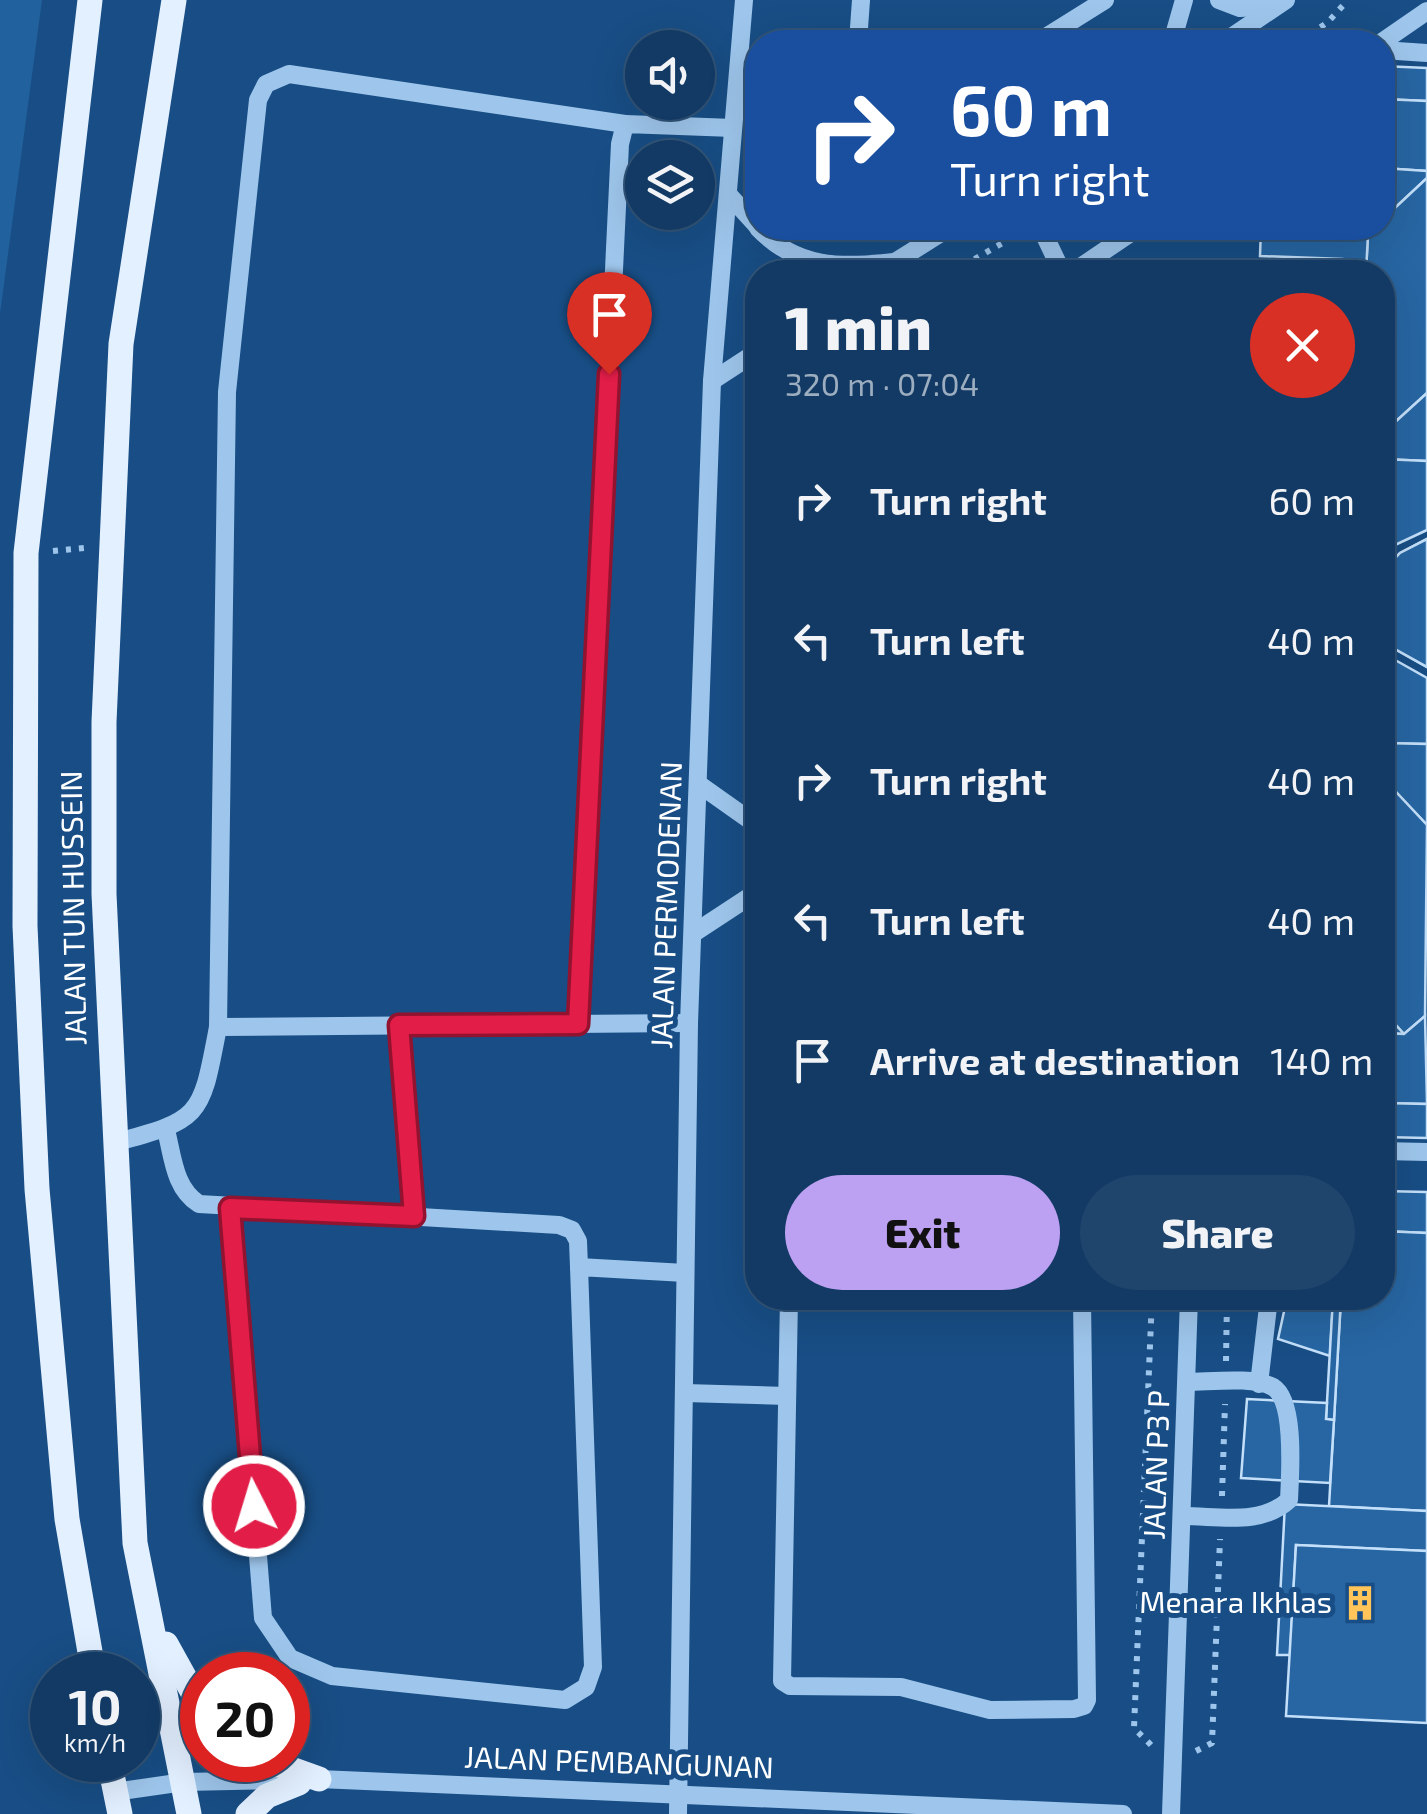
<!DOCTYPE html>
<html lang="en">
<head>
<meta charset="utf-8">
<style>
	body { margin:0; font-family:"Exo 2",sans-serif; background:#1f456d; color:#f1f3f6; height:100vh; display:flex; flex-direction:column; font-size:38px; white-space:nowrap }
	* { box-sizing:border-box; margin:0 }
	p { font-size:32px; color:#9cadbf }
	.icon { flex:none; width:55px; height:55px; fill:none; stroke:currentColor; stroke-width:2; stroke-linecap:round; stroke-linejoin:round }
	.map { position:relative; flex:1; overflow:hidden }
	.sheet { position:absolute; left:745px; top:260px; width:650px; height:1050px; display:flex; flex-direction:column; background:#123a64; border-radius:40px; box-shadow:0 10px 40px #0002,0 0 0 2px #315478 }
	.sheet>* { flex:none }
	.hud { position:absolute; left:745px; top:30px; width:650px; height:210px; border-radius:40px; box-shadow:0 10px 40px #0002,0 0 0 2px #315478; background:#1a4fa0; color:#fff; overflow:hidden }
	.controls { position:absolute; left:625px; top:30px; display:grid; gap:20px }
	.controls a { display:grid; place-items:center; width:90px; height:90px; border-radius:50%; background:#123a64; box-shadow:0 10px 40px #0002,0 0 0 2px #315478; font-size:50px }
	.speed { position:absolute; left:30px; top:1652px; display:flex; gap:20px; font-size:50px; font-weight:700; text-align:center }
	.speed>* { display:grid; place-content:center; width:130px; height:130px; border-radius:50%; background:#123a64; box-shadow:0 10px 40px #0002,0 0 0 2px #315478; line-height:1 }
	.speed small { font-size:25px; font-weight:400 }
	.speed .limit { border:15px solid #d22; background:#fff; color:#111 }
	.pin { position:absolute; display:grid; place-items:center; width:85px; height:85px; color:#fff; margin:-102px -42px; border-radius:50% 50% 50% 0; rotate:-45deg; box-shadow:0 0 10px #0007 }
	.pin .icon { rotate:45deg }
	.me { position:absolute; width:110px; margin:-55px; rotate:355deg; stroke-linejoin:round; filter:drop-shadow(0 0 8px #0008) }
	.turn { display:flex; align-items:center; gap:35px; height:210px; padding:0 40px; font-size:45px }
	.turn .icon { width:130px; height:130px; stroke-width:2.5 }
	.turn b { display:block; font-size:70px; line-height:85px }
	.round { display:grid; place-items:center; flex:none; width:105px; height:105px; border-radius:52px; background:#1f456d }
	.overview { display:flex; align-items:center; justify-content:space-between; height:170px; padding:0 40px }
	h1 { font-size:60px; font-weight:800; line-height:75px }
	.primary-button { display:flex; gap:20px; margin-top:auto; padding:20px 40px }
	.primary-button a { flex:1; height:115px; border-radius:60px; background:#bca0f2; color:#111; font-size:40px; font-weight:800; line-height:115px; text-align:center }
	.primary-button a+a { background:#1f456d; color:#f1f3f6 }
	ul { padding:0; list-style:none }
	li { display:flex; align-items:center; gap:30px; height:140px; padding:0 40px }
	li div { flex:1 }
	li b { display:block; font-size:38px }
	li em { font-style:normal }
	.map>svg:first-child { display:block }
	.green { fill:#21619e }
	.building { fill:#2766a3; stroke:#c3dff9; stroke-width:2.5 }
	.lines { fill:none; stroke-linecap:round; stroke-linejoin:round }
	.path { stroke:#9ec6ec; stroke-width:6; stroke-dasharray:5 8; stroke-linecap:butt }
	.minor { stroke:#9ec6ec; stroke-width:18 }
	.major { stroke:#e3f0ff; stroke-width:25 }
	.route-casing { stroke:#92132f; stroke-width:25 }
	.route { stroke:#e11d48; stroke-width:18 }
	.labels { text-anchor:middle; stroke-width:10; stroke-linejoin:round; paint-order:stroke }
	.street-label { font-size:30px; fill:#fff; stroke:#184e85 }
	.poi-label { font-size:30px; fill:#fff; stroke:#184e85; text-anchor:end }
</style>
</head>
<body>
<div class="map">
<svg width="1427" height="1814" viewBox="0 0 1427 1814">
	<rect width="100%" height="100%" fill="#184e85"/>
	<polygon class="green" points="0,0 42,0 0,314"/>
	<g class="building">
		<polygon points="1382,66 1427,68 1427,101 1382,99"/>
		<polygon points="1382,99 1427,101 1427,171 1382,168"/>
		<polygon points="1382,168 1427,171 1427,178 1382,220"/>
		<polygon points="1427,178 1427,393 1382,434 1382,272 1366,272 1368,234 1382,228 1382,220"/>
		<polygon points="1261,228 1368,234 1366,272 1341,272 1342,259 1260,256"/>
		<polygon points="1293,228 1374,228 1368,234 1290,230"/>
		<polygon points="1427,393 1427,461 1382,459 1382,434"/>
		<polygon points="1382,459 1427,461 1427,530 1393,546 1395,465 1382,465"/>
		<polygon points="1382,465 1395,465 1393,546 1382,545 1388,500"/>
		<polygon points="1427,539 1425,605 1427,667 1395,649 1382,631 1385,569 1400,553"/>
		<polygon points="1427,539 1427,667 1395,649 1382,631 1385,569 1400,553"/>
		<polygon points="1382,656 1388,656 1386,738 1382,738"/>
		<polygon points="1388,656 1427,678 1427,744 1382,743"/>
		<polygon points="1382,743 1427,744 1427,825 1382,777"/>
		<polygon points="1382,777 1427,825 1425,1016 1404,1034 1382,1010"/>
		<polygon points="1382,1010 1404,1034 1382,1033"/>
		<polygon points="1425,1016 1427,1104 1382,1103 1382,1033 1404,1034"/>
		<polygon points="1382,1103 1427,1104 1427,1138 1382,1137"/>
		<polygon points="1382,1191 1427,1192 1427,1233 1382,1231"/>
		<polygon points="1382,1231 1427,1233 1427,1511 1329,1506 1341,1298 1382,1298"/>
		<polygon points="1287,1298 1333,1298 1330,1356 1278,1339"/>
		<polygon points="1333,1298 1341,1298 1334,1420 1326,1419"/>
		<polygon points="1247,1399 1327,1403 1326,1419 1334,1420 1330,1483 1241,1478"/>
		<polygon points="1285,1504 1427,1511 1427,1551 1296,1545 1290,1655 1277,1655"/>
		<polygon points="1296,1545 1427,1551 1427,1723 1286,1716"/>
	</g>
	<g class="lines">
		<g class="path">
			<polyline points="1299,42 1328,22 1348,0"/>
			<polyline points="952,272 1020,233"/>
			<polyline points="53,551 85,548"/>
			<polyline points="1226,1361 1227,1298"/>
			<polyline points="1222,1496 1225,1404"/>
			<polyline points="1151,1745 1134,1728 1152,1298"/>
			<polyline points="1196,1751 1212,1743 1220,1539"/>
		</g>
		<g class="minor">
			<polyline points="1219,0 1240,8 1272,6"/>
			<polyline points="858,42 861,0"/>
			<polyline points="1038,42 1105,0"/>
			<polyline points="1172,42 1184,0"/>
			<polyline points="1224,42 1286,0"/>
			<polyline points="1382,42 1427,11"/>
			<polyline points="1382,50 1427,53"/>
			<polyline points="728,194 758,227"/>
			<path d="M758,228C797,269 841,268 894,262"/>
			<polyline points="1041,228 1062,272"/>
			<polyline points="887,267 949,228"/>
			<polyline points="1073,272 1138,228"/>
			<polyline points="712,381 758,351"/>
			<polyline points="700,785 758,826"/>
			<polyline points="694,933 758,891"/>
			<polyline points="578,1024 620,144 625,124 733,128"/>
			<polyline points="399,1025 414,1216"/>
			<polyline points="218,1027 689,1023"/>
			<path d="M166,1130C173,1157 174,1188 199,1204L559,1225L572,1230L578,1241L579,1267"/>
			<path d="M113,1143C203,1120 201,1116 218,1027L227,392L258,100L266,84L289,74L625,124"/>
			<polyline points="1382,1151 1427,1152"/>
			<polyline points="230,1208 263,1618 290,1658 332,1676 565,1700 586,1687 593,1667 579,1267 685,1273"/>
			<polyline points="789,1298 782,1681 790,1686 901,1687 990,1710 1074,1709 1084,1706 1087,1700 1082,1298"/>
			<polyline points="1259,1384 1269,1298"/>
			<polyline points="685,1393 787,1396"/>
			<path d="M1183,1516C1219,1516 1261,1526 1289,1500C1290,1475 1296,1401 1273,1387C1253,1376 1210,1382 1187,1382"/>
			<polyline points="114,1792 184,1782 319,1779 1123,1814"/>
			<polyline points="678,1814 689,1023 712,381 744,0"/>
			<polyline points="1171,1814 1189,1298"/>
		</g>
		<g class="major">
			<polyline points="90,0 26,553 25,926 37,1189 67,1519 94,1675"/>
			<polyline points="174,0 121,344 104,722 104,894 135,1543 189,1814"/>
			<polyline points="166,1644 202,1709"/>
			<polyline points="109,1760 120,1814"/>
			<polyline points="266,1760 319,1779"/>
			<polyline points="248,1814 267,1796 299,1783"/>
		</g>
	</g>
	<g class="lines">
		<defs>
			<polyline id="route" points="254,1506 230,1208 414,1216 399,1025 578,1024 609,374"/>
		</defs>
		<use href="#route" class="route-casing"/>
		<use href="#route" class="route"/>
	</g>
	<defs>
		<symbol id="building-bare" viewBox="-9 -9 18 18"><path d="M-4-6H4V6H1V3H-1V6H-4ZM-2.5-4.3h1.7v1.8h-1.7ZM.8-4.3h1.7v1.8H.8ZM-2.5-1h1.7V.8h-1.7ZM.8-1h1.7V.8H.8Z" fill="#ffc559" stroke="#184e85" stroke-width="2.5" paint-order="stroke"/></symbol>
	</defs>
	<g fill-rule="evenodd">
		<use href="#building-bare" x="1335" y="1578" width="50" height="50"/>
	</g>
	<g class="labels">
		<g class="street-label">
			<text transform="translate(667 905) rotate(-88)" y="10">JALAN PERMODENAN</text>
			<text transform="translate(74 908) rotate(-91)" y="10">JALAN TUN HUSSEIN</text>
			<text transform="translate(1157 1465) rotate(-88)" y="10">JALAN P3 P</text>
			<text transform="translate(619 1763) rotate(2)" y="10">JALAN PEMBANGUNAN</text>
		</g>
		<g class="poi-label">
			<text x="1332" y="1613">Menara Ikhlas</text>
		</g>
	</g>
</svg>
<div class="controls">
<a><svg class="icon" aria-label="sound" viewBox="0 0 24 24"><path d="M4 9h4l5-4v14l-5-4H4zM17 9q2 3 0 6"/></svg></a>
<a><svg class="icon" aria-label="layers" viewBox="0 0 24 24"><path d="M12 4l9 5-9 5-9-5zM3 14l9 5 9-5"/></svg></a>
</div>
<div class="speed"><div>10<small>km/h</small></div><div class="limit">20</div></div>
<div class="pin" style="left:609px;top:374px;background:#d93025"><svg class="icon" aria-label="arrive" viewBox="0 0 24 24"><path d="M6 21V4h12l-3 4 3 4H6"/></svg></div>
<svg class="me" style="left:254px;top:1506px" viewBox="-20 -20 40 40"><circle r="17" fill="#e11d48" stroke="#fff" stroke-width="3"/><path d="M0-11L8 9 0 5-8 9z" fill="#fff"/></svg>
<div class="hud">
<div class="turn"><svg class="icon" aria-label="right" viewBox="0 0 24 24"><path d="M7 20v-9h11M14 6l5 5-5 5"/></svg><div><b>60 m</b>Turn right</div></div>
</div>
<section class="sheet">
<div class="overview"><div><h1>1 min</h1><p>320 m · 07:04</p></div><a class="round" style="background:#d93025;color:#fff"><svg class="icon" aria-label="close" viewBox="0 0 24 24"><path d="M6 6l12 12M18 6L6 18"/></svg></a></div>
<ul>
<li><svg class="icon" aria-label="right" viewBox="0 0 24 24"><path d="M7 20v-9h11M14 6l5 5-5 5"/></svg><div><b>Turn right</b></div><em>60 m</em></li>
<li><svg class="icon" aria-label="left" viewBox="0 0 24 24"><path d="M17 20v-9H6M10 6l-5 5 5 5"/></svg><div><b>Turn left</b></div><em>40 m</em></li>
<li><svg class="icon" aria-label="right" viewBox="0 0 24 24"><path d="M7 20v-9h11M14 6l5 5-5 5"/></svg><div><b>Turn right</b></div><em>40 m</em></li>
<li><svg class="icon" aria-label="left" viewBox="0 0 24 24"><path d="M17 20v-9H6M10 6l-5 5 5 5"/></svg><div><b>Turn left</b></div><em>40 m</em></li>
<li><svg class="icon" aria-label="arrive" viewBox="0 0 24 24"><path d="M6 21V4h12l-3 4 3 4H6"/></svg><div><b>Arrive at destination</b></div><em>140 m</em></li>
</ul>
<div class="primary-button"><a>Exit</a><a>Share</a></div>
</section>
</div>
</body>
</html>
